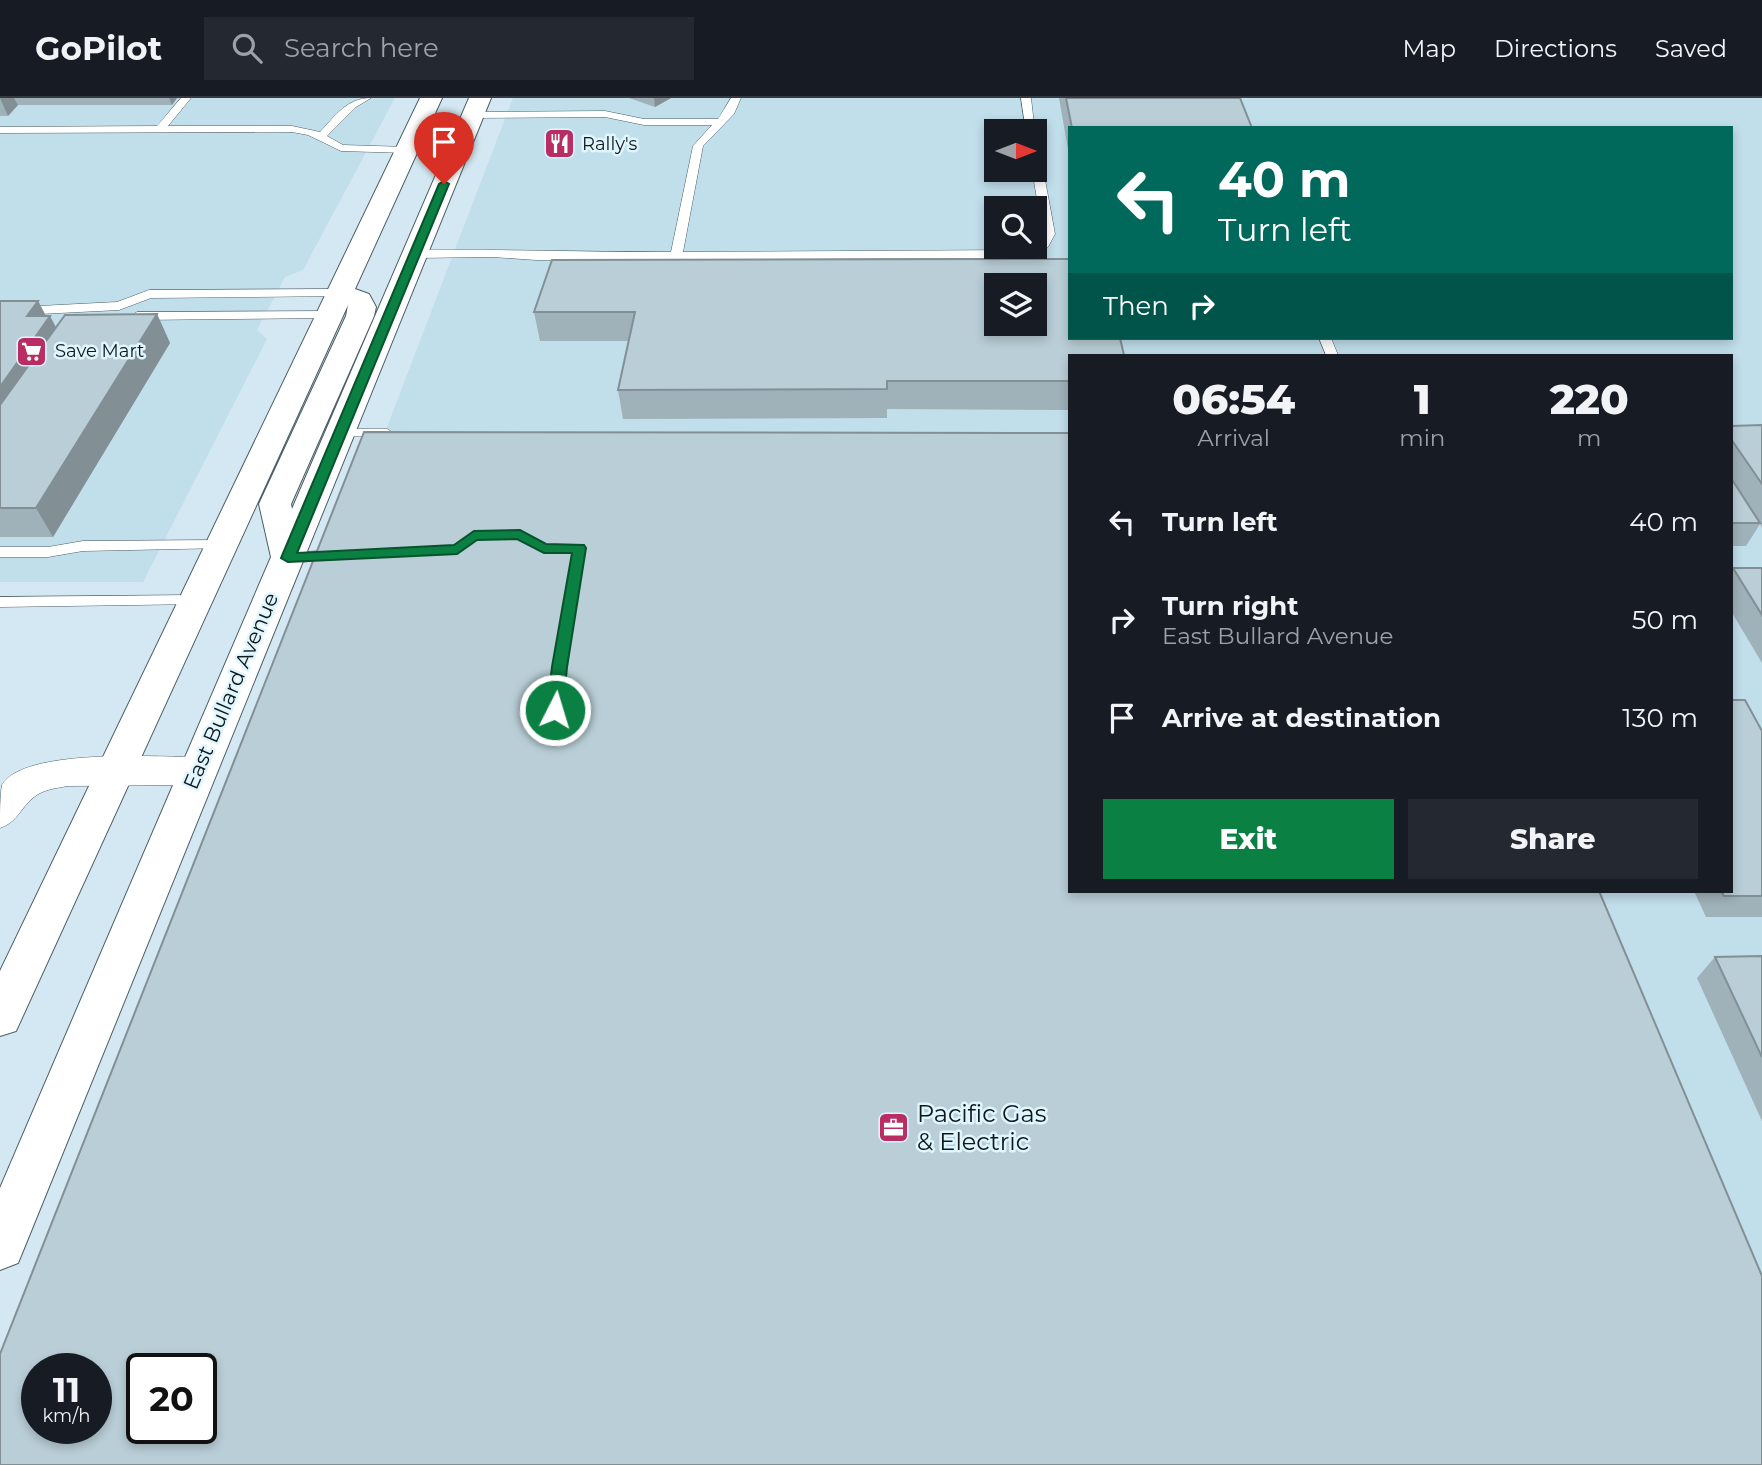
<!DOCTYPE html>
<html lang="en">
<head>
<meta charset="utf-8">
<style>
	body { margin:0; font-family:Montserrat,sans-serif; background:#242831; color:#f1f3f6; height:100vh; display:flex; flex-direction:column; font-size:26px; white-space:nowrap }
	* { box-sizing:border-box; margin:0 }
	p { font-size:23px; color:#9ea1a6 }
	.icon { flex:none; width:38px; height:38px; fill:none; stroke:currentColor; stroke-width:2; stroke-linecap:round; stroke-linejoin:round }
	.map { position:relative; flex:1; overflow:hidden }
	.drawer { position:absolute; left:1068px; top:256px; width:665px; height:539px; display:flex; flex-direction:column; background:#171b24; border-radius:0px; box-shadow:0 4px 10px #0003 }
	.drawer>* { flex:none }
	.banner { position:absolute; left:1068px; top:28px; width:665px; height:214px; border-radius:0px; box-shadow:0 4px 10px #0003; background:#00695c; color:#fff; overflow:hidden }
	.needle { width:46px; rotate:90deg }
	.tools { position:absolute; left:984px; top:21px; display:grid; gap:14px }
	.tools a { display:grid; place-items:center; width:63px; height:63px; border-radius:0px; background:#171b24; box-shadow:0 4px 10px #0003; font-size:35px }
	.speed { position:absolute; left:21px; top:1255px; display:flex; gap:14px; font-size:35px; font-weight:700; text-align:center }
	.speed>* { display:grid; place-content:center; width:91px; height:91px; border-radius:50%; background:#171b24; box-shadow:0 4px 10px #0003; line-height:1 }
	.speed small { font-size:18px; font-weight:400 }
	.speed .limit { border:4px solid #111; border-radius:10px; background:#fff; color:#111 }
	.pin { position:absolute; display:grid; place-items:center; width:60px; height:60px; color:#fff; margin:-72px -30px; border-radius:50% 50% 50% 0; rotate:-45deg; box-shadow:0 0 7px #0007 }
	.pin .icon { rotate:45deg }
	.me { position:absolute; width:77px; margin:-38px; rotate:5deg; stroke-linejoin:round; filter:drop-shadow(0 0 5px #0008) }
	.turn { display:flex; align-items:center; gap:24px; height:147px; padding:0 35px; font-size:32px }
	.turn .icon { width:91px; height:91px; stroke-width:2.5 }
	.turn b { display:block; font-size:49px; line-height:60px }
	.then { display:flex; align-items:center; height:66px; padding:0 35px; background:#0003; gap:14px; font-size:26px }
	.eta { display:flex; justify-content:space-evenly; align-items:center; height:119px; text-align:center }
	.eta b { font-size:42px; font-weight:800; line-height:49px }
	.primary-button { display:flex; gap:14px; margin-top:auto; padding:14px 35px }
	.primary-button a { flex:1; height:80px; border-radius:0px; background:#0b8043; color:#fff; font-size:28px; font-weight:800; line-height:80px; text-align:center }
	.primary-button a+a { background:#242831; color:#f1f3f6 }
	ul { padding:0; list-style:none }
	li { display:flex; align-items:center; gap:21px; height:98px; padding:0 35px }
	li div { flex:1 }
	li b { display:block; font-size:26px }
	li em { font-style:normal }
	header { display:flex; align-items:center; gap:42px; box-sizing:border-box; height:98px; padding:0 35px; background:#171b24; border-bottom:2px solid #363941 }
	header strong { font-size:33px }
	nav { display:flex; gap:38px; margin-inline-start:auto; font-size:24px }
	.search { width:490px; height:63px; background:#242831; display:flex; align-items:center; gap:18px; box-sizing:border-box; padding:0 24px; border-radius:0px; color:#9ea1a6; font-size:26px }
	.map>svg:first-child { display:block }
	.built { fill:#c1deeb; fill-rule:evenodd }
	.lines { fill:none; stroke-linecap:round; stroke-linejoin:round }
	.service-casing { stroke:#4c5e66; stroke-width:1 }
	.minor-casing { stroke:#4c5e66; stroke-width:1 }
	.primary-casing { stroke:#4c5e66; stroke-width:2 }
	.service { fill:#fff; fill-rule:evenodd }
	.minor { fill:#fff; fill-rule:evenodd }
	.primary { fill:#fff; fill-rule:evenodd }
	.wall { fill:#9fb1b9 }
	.shaded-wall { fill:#829096 }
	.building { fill:#b9ced7; stroke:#829096; stroke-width:2; fill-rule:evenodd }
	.route { fill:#0b8043; stroke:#07532c; stroke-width:2 }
	.labels { text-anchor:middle; stroke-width:5; stroke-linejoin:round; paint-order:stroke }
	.far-poi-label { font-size:18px; fill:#10181b; stroke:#e0f6ff; text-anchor:start }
	.street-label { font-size:21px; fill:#10181b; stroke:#e0f6ff }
	.near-poi-label { font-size:24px; fill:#10181b; stroke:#e0f6ff; text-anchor:start }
</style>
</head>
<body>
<header>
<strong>GoPilot</strong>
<div class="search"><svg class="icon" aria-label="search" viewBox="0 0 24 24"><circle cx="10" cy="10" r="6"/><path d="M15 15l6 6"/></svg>Search here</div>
<nav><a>Map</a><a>Directions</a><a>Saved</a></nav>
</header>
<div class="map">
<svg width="1762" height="1367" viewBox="0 0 1762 1367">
	<rect width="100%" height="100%" fill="#d3e8f2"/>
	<g class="built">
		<polygon points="0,0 395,0 303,172 285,179 257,232 267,241 143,484 0,484"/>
		<path d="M513,0H1762V1267L1570,793H1731V257H1069V363H374ZM1069,30H1731V240H1069ZM996,33H1034V72H996ZM996,110H1034V149H996ZM996,187H1034V226H996Z"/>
	</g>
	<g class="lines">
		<defs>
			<g id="service">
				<path d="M181,0H191L168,28H292L320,34C335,18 347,0 371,0L356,9L327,38L343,47L407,49L412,52L407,55L341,53L308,37L292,34L0,35V29L157,28Z"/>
				<path d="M731,0H741L734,16L703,48L683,154L1023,152L1039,145L1043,136L1032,72L1034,46L1039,49L1055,136L1048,149L1025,160L536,162L493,159L414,160L408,156L414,152C500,151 585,154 671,154L693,48L712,27H644L605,19L473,20L468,17L473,14L605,13L644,21H718Z"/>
				<polygon points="1021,0 1031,0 1035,35 1026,33"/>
				<polygon points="339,191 345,195 343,198 151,200 119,212 0,218 0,210 117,204 149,192"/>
				<polygon points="329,213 333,214 333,220 137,222 131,218 137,214"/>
				<polygon points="1319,240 1331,240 1338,257 1326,257"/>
				<polygon points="340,331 387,331 394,335 387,339 335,338 335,332"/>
				<polygon points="221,442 226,444 228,447 226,450 83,453 48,459 0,459 0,449 48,449 83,443"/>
				<polygon points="337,452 345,457 342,461 288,465 280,460 288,455"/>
				<polygon points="196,497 201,498 204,502 201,506 0,509 0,499"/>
			</g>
			<path id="minor" d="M197,659L210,663L215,673L210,683L197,687L68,688C57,690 44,691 34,699C20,710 18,724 0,730C0,718 0,696 2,687C23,650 157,659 197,659Z"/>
			<polygon id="primary" points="420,0 442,0 355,191 369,196 376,209 374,218 291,406 292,411 469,0 491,0 25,1148 18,1165 0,1172 0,1090 271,459 259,406 346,218 348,207 16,933 0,938 0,873"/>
		</defs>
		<use href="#service" class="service-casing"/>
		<use href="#minor" class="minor-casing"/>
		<use href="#primary" class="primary-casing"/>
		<use href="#service" class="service"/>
		<use href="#minor" class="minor"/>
		<use href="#primary" class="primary"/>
	</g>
	<g class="wall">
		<polygon points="0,0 177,0 172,7 18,7 8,18 0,18"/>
		<polygon points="629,0 671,0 655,9"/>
		<polygon points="1059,0 1240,0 1252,30 1069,30 1069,57"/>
		<polygon points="552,162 1069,257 1069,312 887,311 887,320 623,321 618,292 629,243 540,243 534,214"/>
		<polygon points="0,203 38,203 46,218 56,229 157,216 170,245 53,439 0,439"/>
		<polygon points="1762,327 1762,430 1760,426 1746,448 1731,448 1731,328"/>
		<polygon points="1733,470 1762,470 1762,565 1731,513 1731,474"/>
		<polygon points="1762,633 1762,819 1706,819 1694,793 1731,793"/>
		<polygon points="1762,858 1762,1023 1697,880 1715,859"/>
	</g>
	<g class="shaded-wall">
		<polygon points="0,0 14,0 18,7 8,18"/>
		<polygon points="169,0 177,0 172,7"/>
		<polygon points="654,0 671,0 655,9"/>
		<polygon points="38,203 48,222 50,218 65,246 0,326 0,289 27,218"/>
		<polygon points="157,216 170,245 53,439 36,410"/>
	</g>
	<g class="building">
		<polygon points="1066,0 1240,0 1252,30 1072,30"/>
		<path d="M1069,161V240H1120L1124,257H1069V283H887V291L618,292L635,214H534L552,162ZM996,187H1034V226H996Z"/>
		<polygon points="0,203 38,203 27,218 50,218 0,289"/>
		<polygon points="157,216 36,410 0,410 0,307 65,217"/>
		<polygon points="1762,327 1762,386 1731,341 1731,328"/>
		<path d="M364,334L1069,335V793H1599L1762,1178V1367H0V1256ZM37,1270H96V1330H37ZM142,1270H201V1330H142Z"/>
		<polygon points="1731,380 1760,425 1731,425"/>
		<polygon points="1733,470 1762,470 1762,517"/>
		<polygon points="1731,602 1745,602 1762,633 1762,798 1724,798 1721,793 1731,793"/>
		<polygon points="1762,858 1762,959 1715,859"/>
	</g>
	<polygon class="route" points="444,83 449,86 297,455 454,447 474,433 520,432 546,446 584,447 586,450 567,569 563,612 555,617 547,612 552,569 572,455 544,455 517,441 477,442 457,456 288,464 281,460 439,86"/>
	<defs>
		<symbol id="restaurant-square" viewBox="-11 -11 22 22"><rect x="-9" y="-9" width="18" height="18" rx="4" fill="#b92d63" stroke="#e0f6ff"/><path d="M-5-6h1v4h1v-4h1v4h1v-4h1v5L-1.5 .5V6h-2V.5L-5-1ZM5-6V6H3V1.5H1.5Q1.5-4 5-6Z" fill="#fff"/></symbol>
		<symbol id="supermarket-square" viewBox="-11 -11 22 22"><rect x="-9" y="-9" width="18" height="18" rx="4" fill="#b92d63" stroke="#e0f6ff"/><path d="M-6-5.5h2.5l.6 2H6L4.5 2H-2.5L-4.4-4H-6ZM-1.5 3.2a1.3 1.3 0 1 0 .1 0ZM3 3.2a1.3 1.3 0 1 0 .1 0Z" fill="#fff"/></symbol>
		<symbol id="office-square" viewBox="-11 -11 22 22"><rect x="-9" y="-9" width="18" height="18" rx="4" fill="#b92d63" stroke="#e0f6ff"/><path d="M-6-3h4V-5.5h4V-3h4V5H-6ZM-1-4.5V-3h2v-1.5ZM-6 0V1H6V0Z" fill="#fff"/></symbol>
	</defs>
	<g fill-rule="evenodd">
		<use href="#restaurant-square" x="542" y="28" width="35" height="35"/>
		<use href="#supermarket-square" x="14" y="236" width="35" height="35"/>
		<use href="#office-square" x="876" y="1012" width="35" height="35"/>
	</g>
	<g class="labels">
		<g class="far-poi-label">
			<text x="582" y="52">Rally's</text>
			<text x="55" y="259">Save Mart</text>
		</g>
		<g class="street-label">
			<text transform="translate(231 593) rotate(-67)" y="7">East Bullard Avenue</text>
		</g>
		<g class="near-poi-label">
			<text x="917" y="1024">Pacific Gas<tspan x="917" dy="28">&amp; Electric</tspan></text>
		</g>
	</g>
</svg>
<div class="tools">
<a><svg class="needle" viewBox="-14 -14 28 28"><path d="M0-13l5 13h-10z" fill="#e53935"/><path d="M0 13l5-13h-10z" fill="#9ea1a6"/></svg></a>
<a><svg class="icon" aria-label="search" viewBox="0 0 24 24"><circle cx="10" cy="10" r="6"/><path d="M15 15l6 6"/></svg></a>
<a><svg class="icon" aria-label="layers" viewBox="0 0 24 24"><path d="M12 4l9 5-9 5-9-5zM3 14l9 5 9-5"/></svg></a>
</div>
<div class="speed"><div>11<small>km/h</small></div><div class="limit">20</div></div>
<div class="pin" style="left:444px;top:86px;background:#d93025"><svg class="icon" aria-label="arrive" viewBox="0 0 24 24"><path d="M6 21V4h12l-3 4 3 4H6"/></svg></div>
<svg class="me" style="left:555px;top:612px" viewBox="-20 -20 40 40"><circle r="17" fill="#0b8043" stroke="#fff" stroke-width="3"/><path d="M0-11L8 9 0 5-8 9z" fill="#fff"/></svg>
<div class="banner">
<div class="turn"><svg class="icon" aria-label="left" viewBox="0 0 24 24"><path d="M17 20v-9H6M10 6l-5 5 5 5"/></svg><div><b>40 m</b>Turn left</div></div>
<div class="then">Then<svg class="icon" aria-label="right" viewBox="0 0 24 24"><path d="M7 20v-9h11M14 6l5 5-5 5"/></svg></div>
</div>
<section class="drawer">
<div class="eta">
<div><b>06:54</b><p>Arrival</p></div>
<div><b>1</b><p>min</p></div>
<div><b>220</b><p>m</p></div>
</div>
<ul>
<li><svg class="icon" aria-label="left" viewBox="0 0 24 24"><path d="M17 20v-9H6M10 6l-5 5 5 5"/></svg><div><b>Turn left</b></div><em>40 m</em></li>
<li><svg class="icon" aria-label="right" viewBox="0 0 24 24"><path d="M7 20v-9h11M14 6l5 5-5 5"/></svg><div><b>Turn right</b><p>East Bullard Avenue</p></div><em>50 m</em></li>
<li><svg class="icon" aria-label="arrive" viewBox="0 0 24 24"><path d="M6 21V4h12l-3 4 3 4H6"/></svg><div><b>Arrive at destination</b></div><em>130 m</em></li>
</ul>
<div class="primary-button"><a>Exit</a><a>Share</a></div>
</section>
</div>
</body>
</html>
